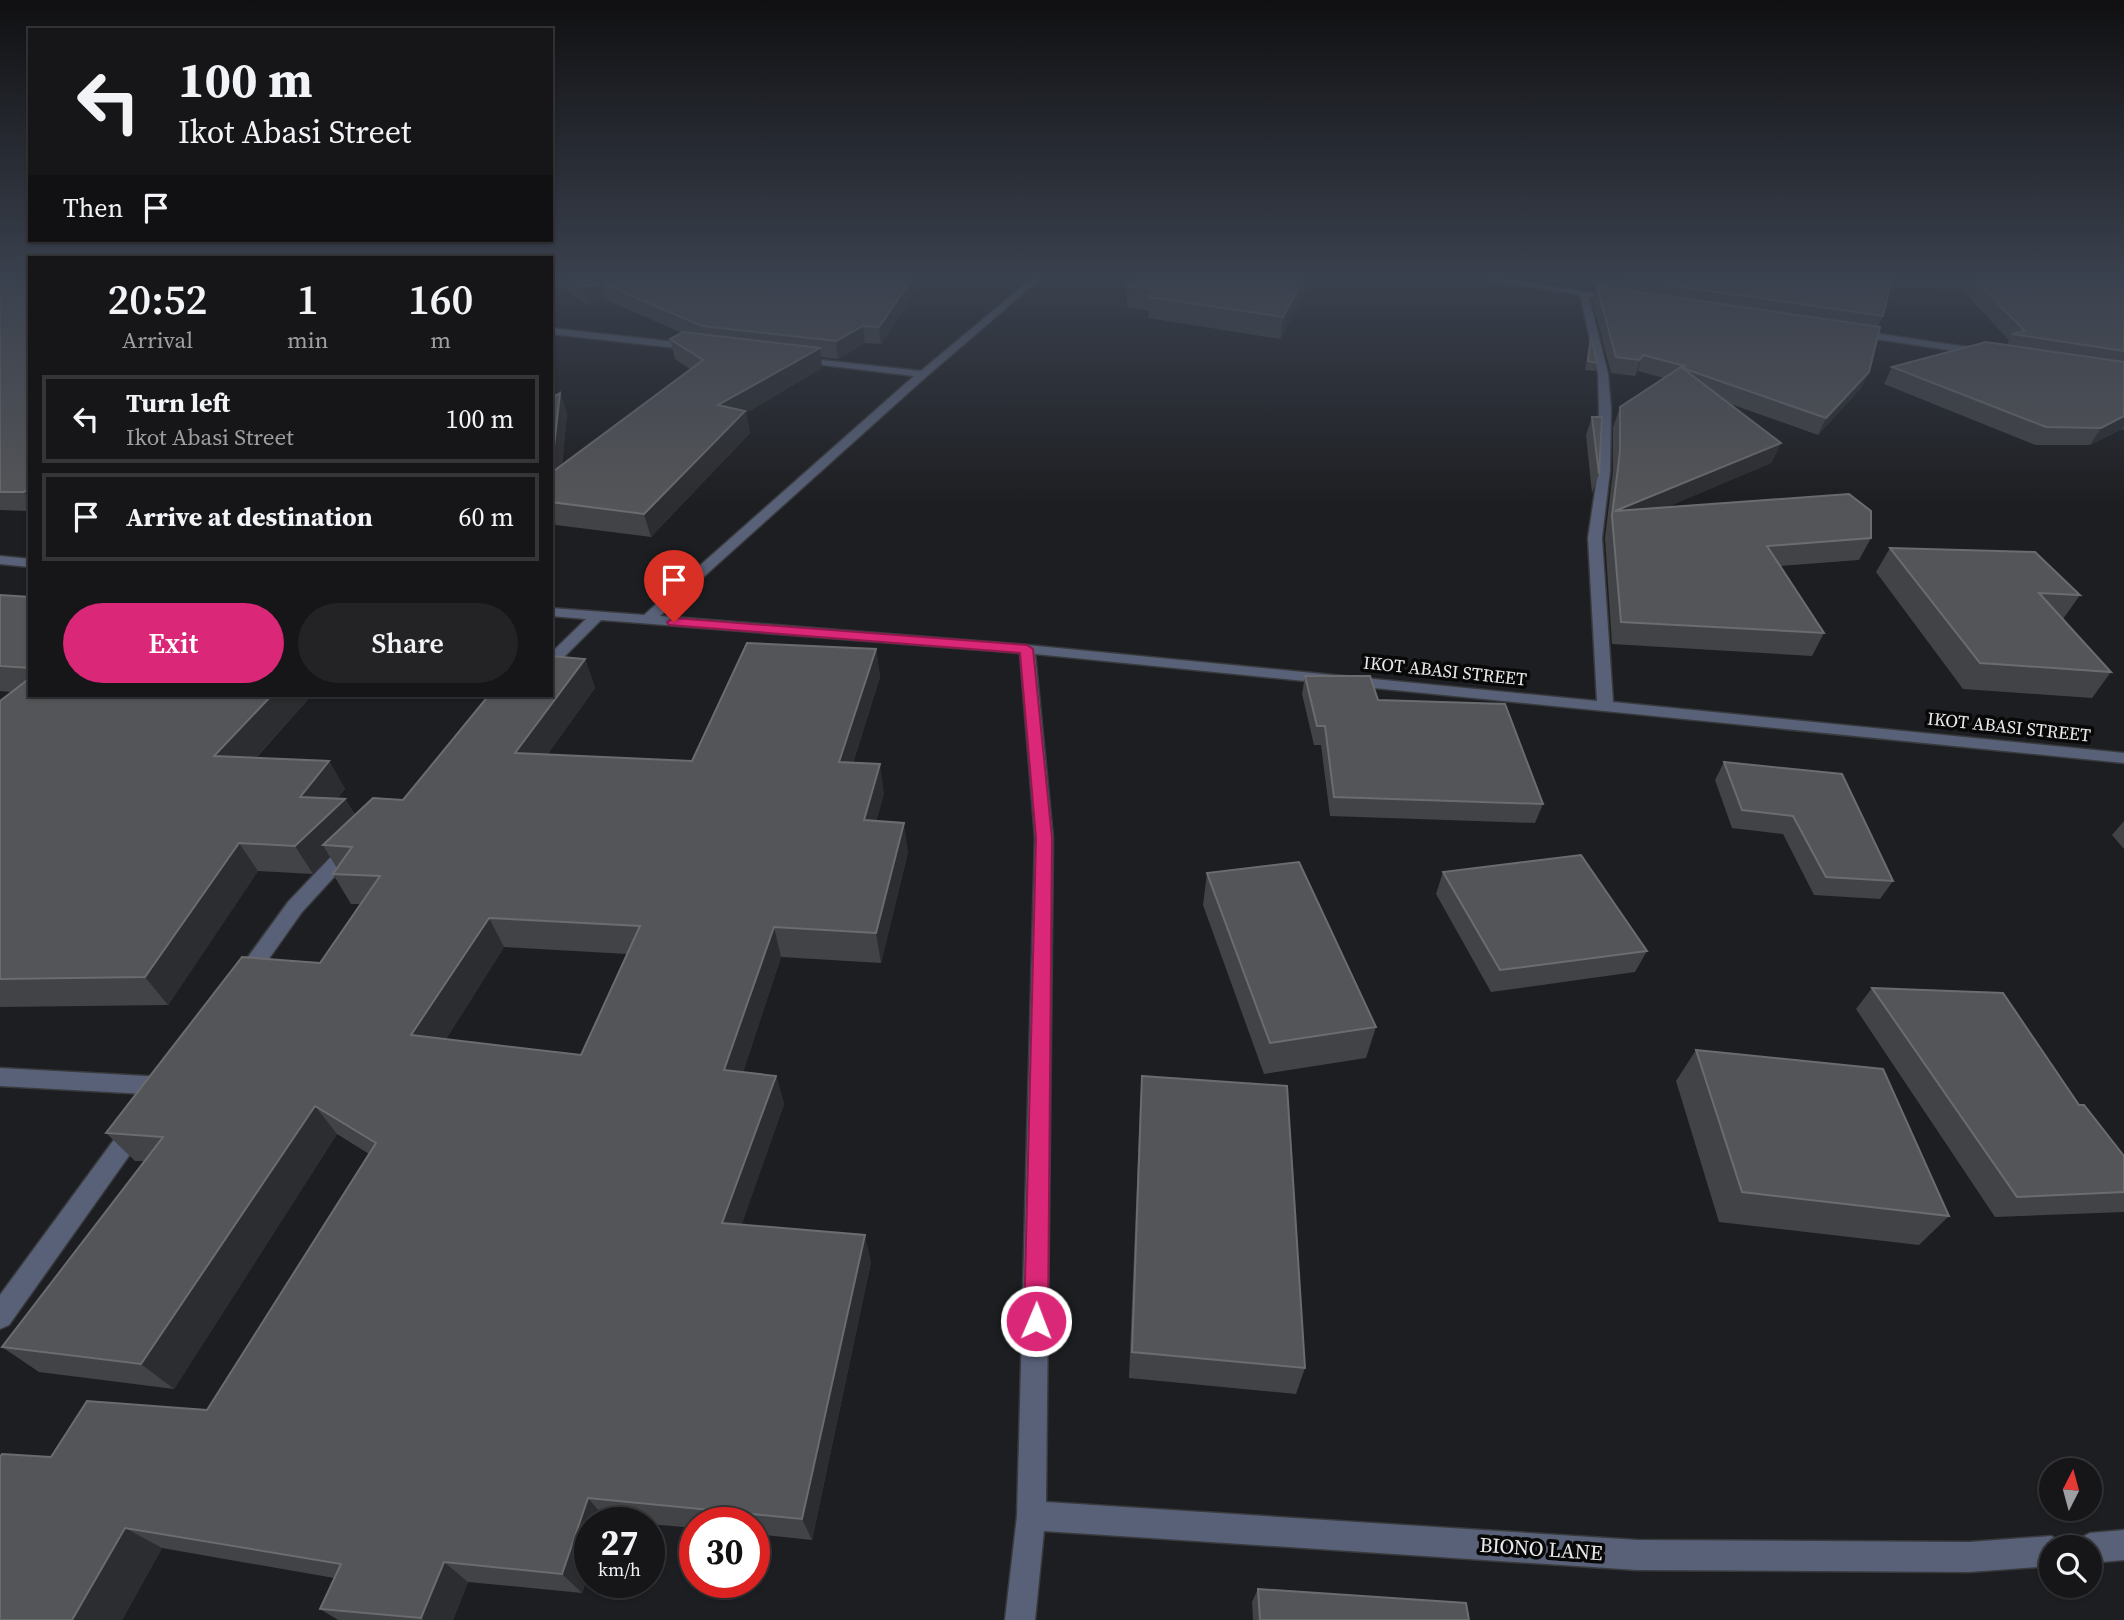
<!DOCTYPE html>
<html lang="en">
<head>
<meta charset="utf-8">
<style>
	body { margin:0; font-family:"Source Serif 4",serif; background:#232326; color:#f1f3f6; height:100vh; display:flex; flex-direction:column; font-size:26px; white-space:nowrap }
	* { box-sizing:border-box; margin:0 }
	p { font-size:23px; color:#9e9fa2 }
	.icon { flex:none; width:38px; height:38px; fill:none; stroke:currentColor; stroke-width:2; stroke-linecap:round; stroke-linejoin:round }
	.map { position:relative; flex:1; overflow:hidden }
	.drawer { position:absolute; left:28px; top:256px; width:525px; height:441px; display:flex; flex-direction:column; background:#161619; border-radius:0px; box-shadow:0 2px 5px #0004,0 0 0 2px #353538 }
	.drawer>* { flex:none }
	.banner { position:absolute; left:28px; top:28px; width:525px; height:214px; border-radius:0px; box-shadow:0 2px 5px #0004,0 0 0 2px #353538; background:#161619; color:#f1f3f6; overflow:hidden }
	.needle { width:46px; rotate:6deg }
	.tools { position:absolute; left:2039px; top:1458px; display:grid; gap:14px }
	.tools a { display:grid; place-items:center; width:63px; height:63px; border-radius:50%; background:#161619; box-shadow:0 2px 5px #0004,0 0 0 2px #353538; font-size:35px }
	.speed { position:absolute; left:574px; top:1507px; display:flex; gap:14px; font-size:35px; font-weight:700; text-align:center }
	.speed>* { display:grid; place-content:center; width:91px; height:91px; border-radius:50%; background:#161619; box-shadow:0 2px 5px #0004,0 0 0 2px #353538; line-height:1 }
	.speed small { font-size:18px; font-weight:400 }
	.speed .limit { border:10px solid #d22; background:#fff; color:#111 }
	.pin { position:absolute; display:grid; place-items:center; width:60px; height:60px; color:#fff; margin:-72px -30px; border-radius:50% 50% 50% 0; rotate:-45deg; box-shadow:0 0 7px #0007 }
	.pin .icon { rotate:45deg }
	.me { position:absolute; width:77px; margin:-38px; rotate:1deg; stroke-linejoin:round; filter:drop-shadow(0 0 5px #0008) }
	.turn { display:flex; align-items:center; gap:24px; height:147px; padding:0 35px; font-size:32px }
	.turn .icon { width:91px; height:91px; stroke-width:2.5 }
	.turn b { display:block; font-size:49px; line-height:60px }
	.then { display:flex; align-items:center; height:66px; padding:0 35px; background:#0003; gap:14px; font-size:26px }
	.eta { display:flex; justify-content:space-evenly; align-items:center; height:119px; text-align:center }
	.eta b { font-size:42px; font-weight:600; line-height:49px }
	.button { display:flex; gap:14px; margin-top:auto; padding:14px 35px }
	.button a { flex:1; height:80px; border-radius:42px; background:#db2777; color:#fff; font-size:28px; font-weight:600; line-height:80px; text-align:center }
	.button a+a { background:#232326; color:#f1f3f6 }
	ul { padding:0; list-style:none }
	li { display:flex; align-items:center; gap:21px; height:88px; margin:0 14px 10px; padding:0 21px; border:4px solid #353538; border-radius:0px }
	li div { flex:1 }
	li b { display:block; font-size:26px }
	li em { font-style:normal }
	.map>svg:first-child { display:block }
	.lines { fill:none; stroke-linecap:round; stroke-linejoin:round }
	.street-casing { stroke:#393a3d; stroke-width:3 }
	.street { fill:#586178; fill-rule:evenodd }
	.wall { fill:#424346; fill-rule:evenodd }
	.shaded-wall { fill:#2c2d30 }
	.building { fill:#545558; stroke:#6b6c6f; stroke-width:2; fill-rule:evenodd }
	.route { fill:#db2777; stroke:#8e194d; stroke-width:2 }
	.labels { text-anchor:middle; stroke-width:7; stroke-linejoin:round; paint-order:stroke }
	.street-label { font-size:18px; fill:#e8e9eb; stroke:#080809 }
	.near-street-label { font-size:21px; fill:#e8e9eb; stroke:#080809 }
</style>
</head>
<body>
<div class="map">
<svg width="2124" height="1620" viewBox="0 0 2124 1620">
	<rect width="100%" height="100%" fill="#1d1e21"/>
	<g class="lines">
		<defs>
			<g id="street">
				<polygon points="1031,279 1040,279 927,376 660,616 1027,645 1597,701 1588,538 1598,471 1599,409 1598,374 1580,295 1486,279 1506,279 1623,298 1618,301 1589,297 1608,374 1611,409 1610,471 1602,538 1613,702 2124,753 2124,763 1035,654 1053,838 1046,1502 1637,1540 1969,1542 2051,1536 2061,1541 2064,1547 2051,1547 2051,1566 1969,1572 1637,1570 1044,1531 1035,1620 1005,1620 1017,1516 1035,838 1020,653 601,620 556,665 551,666 551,653 586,619 551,616 551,608 644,615 914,376 798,362 793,359 794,357 921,371"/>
				<polygon points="551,328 694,344 699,347 694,350 551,334"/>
				<polygon points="1853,330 1981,349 1986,352 1981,355 1850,335 1848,333"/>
				<polygon points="0,556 30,559 30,567 0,564"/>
				<polygon points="350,842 356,843 359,848 356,853 302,912 251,984 244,986 237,984 234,978 237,972 288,902 344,843"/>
				<polygon points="0,1068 164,1077 172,1079 175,1086 172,1093 164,1095 0,1086"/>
				<polygon points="135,1119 143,1122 146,1129 143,1136 9,1325 0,1329 0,1295 127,1122"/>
				<polygon points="2124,1530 2124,1560 2090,1563 2090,1547 2076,1547 2080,1538 2090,1533"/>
			</g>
		</defs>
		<use href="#street" class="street-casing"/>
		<use href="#street" class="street"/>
	</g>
	<g class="wall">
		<polygon points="0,279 30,279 30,511 0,510"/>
		<polygon points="551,279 936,279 916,291 881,344 865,343 838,359 821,357 822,368 746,413 750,433 651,537 556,525 551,529 551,398 560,393 567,414 562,465 690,369 675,359 670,339 682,333 606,300 588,304 560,287"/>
		<polygon points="1136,279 1313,279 1280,339 1148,318 1149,311 1127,307 1127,286"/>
		<polygon points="1599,279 2124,279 2124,430 2122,429 2090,445 2035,445 1884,384 1892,367 2007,345 2009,340 1961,289 1890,287 1883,316 1878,326 1869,372 1861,388 1818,435 1728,403 1781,443 1771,463 1667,507 1871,538 1859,560 1780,566 1824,633 1812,656 1612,644 1605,538 1613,471 1613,427 1620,407 1664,378 1638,371 1635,376 1611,373 1592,300"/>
		<polygon points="1591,336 1597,363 1595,371 1585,370 1589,344"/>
		<polygon points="1592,417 1599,474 1592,493 1586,435"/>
		<polygon points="1890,548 2080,595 2063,619 2111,672 2092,698 1963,689 1876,572"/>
		<path d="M0,595L30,597V695H312L256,758L329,761L345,789L337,798L345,799L355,815L403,800L585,659L595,688L547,755L692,761L876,649L880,677L853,763L884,793L876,821L908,852L881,963L781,957L743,1072L776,1076L784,1104L741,1225L871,1262L812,1540L754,1534V1522H695V1528L649,1524V1522L606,1519L590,1522V1570L582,1593L468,1582L453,1620H338L320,1609L334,1578L162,1548L122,1620L51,1457L207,1410L369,1154L337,1134L174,1389L39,1372L2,1347L144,1161H135L106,1133L320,963L361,904H351L333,874L337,868L330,857L313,874L258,871L168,1005L0,1007V701L11,692L0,691ZM504,947L627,954L581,1055L446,1039Z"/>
		<polygon points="1305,676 1378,700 1543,804 1535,823 1330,816 1321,745 1314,745 1302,694"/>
		<polygon points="1724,762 1893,881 1880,899 1814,895 1783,834 1732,828 1715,780"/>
		<polygon points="2124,821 2124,849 2112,835"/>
		<polygon points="1443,872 1647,951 1635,972 1491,992 1436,894"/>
		<polygon points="1207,873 1376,1027 1366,1058 1264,1074 1203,905"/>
		<polygon points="1872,988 2079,1105 2124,1156 2124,1212 1995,1217 1856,1009"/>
		<polygon points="1696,1050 1949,1216 1919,1245 1719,1222 1676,1081"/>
		<polygon points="1142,1076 1305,1368 1296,1394 1129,1378 1140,1107"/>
		<polygon points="1258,1589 1469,1620 1253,1620 1252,1602"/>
	</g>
	<g class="shaded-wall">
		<polygon points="551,279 558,279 560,287 551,289"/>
		<polygon points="912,279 936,279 916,291 881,344 879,327"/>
		<polygon points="1304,279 1313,279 1280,339 1283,317"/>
		<polygon points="602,283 606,300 588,304 583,287"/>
		<polygon points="863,326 865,343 838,359 836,341"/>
		<polygon points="820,348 822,368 746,413 750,433 651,537 644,514 718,405"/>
		<polygon points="1643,355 1638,371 1635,376 1640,360"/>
		<polygon points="1869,372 1861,388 1818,435 1826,418"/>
		<polygon points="560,393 567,414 559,495 551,473"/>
		<polygon points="2124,416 2124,426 2122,429 2090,445 2101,428"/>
		<polygon points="1781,443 1771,463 1613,530 1615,511"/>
		<polygon points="30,488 30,501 24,492"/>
		<polygon points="551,511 556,525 551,529"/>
		<polygon points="876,649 880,677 844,791 839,762"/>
		<polygon points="585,659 595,688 527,783 515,753"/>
		<polygon points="272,695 312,695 232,784 214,756"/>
		<polygon points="329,761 345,789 317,825 300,797"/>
		<polygon points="880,764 884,793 868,850 864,820"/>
		<polygon points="345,799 361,827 323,845 330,857 313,874 295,846"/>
		<polygon points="904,823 908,852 881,963 876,933"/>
		<polygon points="239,843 258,871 168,1005 145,977"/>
		<polygon points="489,918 504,947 430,1064 411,1035"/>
		<polygon points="774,927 781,957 734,1099 724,1070"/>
		<polygon points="776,1076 784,1104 733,1250 722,1223"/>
		<polygon points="315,1106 337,1134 174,1389 141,1364"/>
		<polygon points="865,1235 871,1262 812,1540 802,1519"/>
		<polygon points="588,1498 606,1519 605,1522 590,1522 590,1570 582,1593 562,1574"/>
		<polygon points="125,1528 162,1548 122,1620 72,1620"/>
		<polygon points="444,1562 468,1582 453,1620 424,1620 421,1618"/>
	</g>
	<g class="building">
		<polygon points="0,279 30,279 30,488 24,492 0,492"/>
		<polygon points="569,279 912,279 879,327 863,326 836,341 702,326 602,283 583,287"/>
		<polygon points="1136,279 1304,279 1283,317 1149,297 1157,291 1127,286"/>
		<polygon points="1627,279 1892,279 1883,316"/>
		<polygon points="1974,279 2124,279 2124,351 2012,334 2025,331"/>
		<polygon points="1597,286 1880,327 1869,372 1826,418 1682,368 1685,366 1643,355 1640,360 1616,357"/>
		<polygon points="683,332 820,348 718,405 745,411 644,514 551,502 551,398 560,393 551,473 703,360 670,339"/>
		<polygon points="1591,336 1597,363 1588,361"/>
		<polygon points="1986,342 2124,362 2124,416 2101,428 2046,427 1892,367"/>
		<polygon points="1681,367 1781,443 1615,511 1849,494 1871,511 1871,538 1767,546 1824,633 1621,622 1612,516 1620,451 1620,407"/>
		<polygon points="1592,417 1602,417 1599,474"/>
		<polygon points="1890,548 2035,552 2080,595 2039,593 2111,672 1980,663"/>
		<polygon points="0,595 30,597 30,668 0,666"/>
		<path d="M747,643L876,649L839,762L880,764L864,820L904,823L876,933L774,927L724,1070L776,1076L722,1223L865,1235L802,1519L588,1498L562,1574L444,1562L421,1618L320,1609L341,1564L125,1528L72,1620H0V1457L2,1454L51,1457L87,1401L207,1410L376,1143L315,1106L141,1364L2,1347L163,1137L106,1133L242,957L320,963L380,876L333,874L352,847L323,845L373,798L403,800L489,695H551V656L585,659L515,753L692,761ZM489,918L640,926L581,1055L411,1035Z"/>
		<polygon points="1305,676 1370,676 1378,700 1505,704 1543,804 1334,797 1325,726 1317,726"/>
		<polygon points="30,678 30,695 272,695 214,756 329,761 300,797 345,799 295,846 239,843 145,977 0,979 0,701"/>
		<polygon points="1724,762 1842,774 1893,881 1826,877 1793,816 1742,810"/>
		<polygon points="1581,855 1647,951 1500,970 1443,872"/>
		<polygon points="1299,862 1376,1027 1270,1043 1207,873"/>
		<polygon points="1872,988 2003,993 2079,1105 2084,1105 2124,1156 2124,1192 2017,1197"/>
		<polygon points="1696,1050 1883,1069 1949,1216 1742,1192"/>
		<polygon points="1142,1076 1287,1086 1305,1368 1132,1352"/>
		<polygon points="1258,1589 1466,1603 1469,1620 1260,1620"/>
	</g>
	<linearGradient id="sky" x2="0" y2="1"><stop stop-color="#101012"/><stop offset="0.55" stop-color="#3a414e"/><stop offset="1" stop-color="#3a414e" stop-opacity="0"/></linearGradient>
	<rect width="2124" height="505" fill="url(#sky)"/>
	<polygon class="route" points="674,618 1027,645 1033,649 1052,838 1048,1321 1044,1329 1036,1333 1028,1329 1024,1321 1036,838 1020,653 669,625 667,622"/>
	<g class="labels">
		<g class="street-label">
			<text transform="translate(1445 671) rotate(6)" y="6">IKOT ABASI STREET</text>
			<text transform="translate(2009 727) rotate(6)" y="6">IKOT ABASI STREET</text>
		</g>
		<g class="near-street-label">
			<text transform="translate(1541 1549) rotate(4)" y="7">BIONO LANE</text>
		</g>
	</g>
</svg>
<div class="tools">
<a><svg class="needle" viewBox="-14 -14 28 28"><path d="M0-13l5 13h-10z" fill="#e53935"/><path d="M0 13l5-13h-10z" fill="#9e9fa2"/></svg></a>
<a><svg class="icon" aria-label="search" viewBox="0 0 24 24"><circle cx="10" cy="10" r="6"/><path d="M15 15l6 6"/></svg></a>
</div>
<div class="speed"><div>27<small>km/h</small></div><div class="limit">30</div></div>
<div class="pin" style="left:674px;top:622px;background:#d93025"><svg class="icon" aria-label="arrive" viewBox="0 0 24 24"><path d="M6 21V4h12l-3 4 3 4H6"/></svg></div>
<svg class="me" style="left:1036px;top:1321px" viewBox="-20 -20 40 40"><circle r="17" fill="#db2777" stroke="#fff" stroke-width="3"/><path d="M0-11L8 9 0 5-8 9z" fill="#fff"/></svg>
<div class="banner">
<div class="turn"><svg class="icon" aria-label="left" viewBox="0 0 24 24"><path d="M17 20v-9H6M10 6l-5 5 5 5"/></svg><div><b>100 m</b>Ikot Abasi Street</div></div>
<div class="then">Then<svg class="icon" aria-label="arrive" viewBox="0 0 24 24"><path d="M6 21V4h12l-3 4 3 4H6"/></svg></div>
</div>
<section class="drawer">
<div class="eta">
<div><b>20:52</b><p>Arrival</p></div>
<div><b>1</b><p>min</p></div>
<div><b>160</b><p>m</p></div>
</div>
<ul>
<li><svg class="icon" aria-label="left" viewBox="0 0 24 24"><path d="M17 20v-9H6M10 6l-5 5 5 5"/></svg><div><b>Turn left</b><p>Ikot Abasi Street</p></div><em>100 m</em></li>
<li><svg class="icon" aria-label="arrive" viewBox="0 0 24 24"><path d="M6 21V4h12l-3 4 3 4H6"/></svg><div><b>Arrive at destination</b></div><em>60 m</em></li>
</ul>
<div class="button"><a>Exit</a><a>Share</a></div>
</section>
</div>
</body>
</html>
